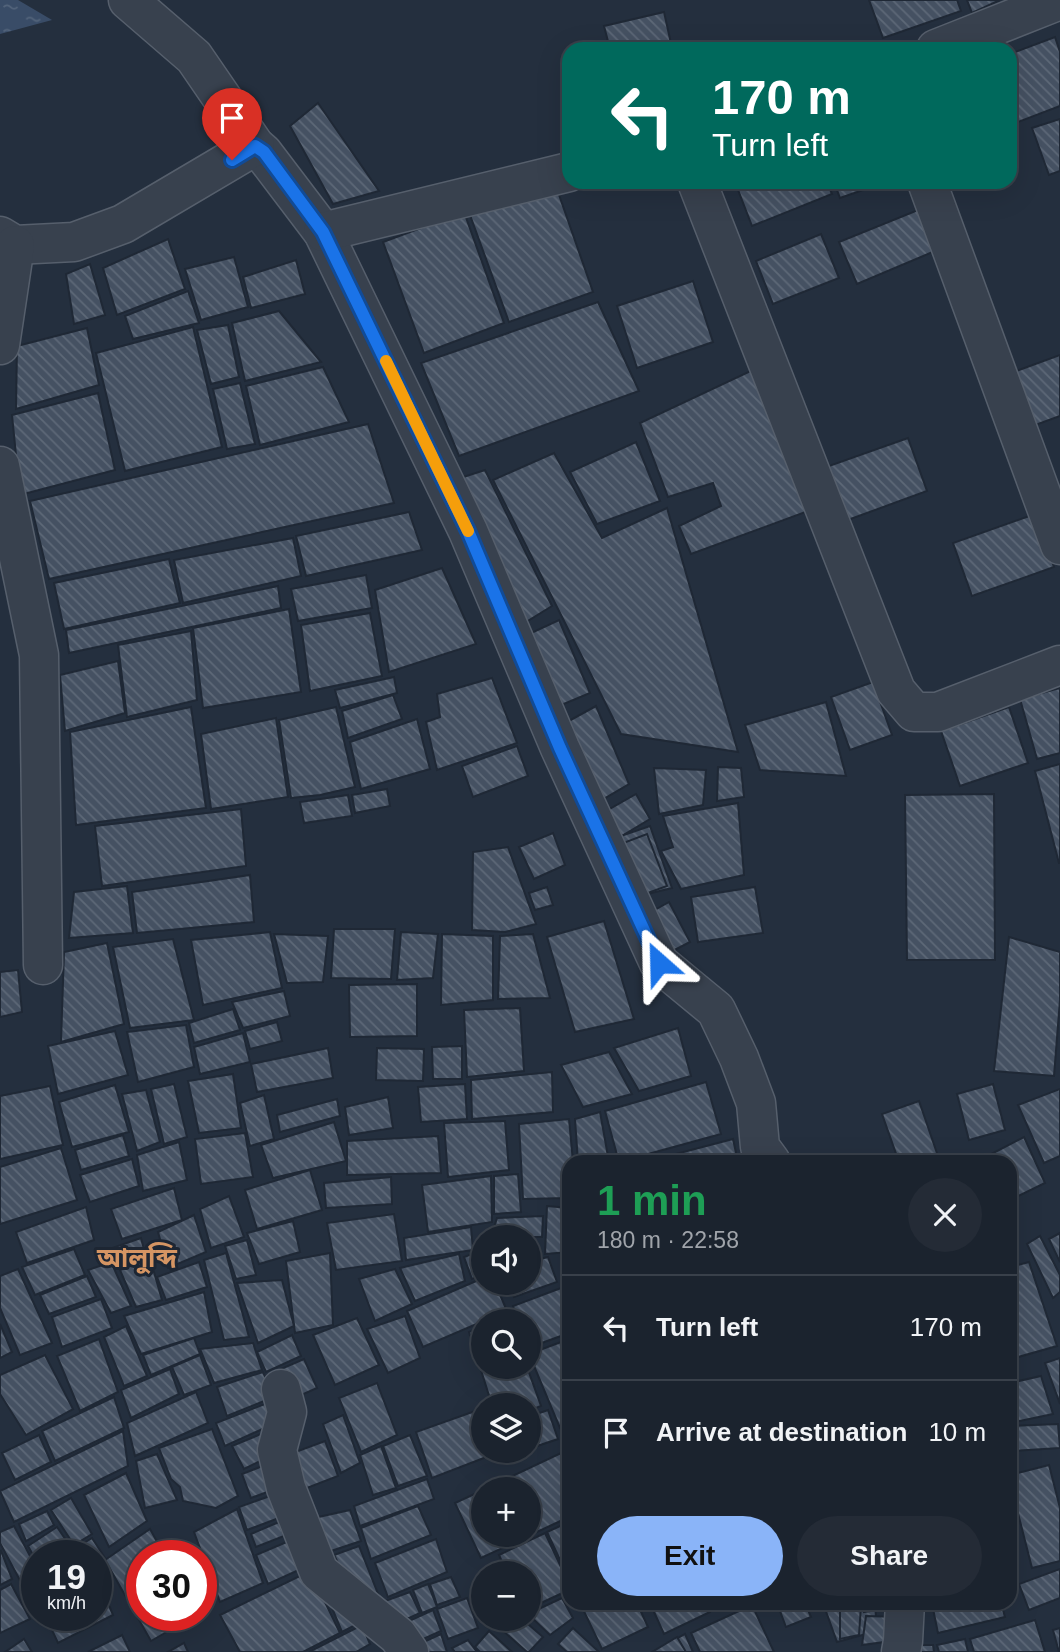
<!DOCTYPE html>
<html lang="en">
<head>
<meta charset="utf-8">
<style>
	body { margin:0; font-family:Arial,"Noto Sans Bengali",sans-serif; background:#242b36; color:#f1f3f6; height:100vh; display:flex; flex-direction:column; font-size:26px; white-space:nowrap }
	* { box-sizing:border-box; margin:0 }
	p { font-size:23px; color:#a0a4aa }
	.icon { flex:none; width:38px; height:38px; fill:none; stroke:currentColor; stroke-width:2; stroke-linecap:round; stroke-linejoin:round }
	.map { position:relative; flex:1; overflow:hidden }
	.panel { position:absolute; left:562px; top:1155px; width:455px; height:455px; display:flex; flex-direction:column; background:#1b232e; border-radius:21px; box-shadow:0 7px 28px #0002,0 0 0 2px #39404a }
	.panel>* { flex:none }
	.banner { position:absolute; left:562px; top:42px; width:455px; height:147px; border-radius:21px; box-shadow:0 7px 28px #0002,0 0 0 2px #39404a; background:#00695c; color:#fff; overflow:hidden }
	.tools { position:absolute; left:471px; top:1225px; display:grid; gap:14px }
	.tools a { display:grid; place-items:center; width:70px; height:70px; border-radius:50%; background:#1b232e; box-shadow:0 7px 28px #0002,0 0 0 2px #39404a; font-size:35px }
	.speed { position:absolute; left:21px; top:1540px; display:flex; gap:14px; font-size:35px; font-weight:700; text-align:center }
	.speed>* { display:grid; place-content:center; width:91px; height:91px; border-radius:50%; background:#1b232e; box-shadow:0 7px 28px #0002,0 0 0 2px #39404a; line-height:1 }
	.speed small { font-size:18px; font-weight:400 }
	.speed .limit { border:10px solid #d22; background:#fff; color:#111 }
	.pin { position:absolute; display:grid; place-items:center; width:60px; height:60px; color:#fff; margin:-72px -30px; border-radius:50% 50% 50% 0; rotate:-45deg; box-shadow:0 0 7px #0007 }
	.pin .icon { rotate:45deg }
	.me { position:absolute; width:77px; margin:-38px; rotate:335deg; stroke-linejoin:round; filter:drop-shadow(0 0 5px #0008) }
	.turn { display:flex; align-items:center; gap:24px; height:147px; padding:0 35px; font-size:32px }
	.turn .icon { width:91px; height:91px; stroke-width:2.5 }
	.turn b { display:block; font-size:49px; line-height:60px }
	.round { display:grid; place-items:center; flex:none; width:74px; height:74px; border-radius:37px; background:#242b36 }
	.summary { display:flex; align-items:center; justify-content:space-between; height:119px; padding:0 35px }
	h1 { font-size:42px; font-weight:700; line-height:52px; color:#1e9e55 }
	.action { display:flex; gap:14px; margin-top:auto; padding:14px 35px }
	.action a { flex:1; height:80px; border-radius:42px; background:#8ab4f8; color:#111; font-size:28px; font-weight:700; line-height:80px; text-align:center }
	.action a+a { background:#242b36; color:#f1f3f6 }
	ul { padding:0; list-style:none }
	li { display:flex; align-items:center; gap:21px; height:105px; padding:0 35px; border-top:2px solid #39404a }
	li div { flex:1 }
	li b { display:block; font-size:26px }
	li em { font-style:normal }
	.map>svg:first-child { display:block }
	.water { fill:url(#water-ripples) }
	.building { fill:url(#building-back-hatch); stroke:#1f2835; stroke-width:2 }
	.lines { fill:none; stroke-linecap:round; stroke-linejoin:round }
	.minor-casing { stroke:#565f6c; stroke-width:41 }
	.minor { stroke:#38414e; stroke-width:38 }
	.route-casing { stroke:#114b97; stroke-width:18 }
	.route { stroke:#1a73e8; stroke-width:12 }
	.slow { stroke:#f59e0b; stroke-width:12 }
	.labels { text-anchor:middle; stroke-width:6; stroke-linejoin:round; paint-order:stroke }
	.quarter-label { font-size:26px; font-weight:bold; fill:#d59563; stroke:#1d2633 }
</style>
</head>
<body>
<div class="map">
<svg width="1060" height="1652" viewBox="0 0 1060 1652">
	<defs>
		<pattern id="water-ripples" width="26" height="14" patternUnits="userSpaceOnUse" patternTransform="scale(1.75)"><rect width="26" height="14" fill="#394c67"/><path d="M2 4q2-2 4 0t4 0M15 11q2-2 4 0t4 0" fill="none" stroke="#53647b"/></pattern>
		<pattern id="building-back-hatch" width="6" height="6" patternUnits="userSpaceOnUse" patternTransform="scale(1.75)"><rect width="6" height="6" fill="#455162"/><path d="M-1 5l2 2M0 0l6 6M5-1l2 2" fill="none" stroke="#5d6877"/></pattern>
	</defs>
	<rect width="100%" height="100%" fill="#242f3e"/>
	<polygon class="water" points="0,0 18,0 52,20 0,34"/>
	<g class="building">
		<polygon points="869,0 957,0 961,11 883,38"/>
		<polygon points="967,0 1000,0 972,13"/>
		<polygon points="664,12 672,48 610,49 604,26"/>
		<polygon points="1055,37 1060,52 1060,106 1010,125 1010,54"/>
		<polygon points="318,103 379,191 333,204 290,126"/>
		<polygon points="1060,119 1060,171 1049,175 1032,128"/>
		<polygon points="735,182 827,182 832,194 752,226"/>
		<polygon points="834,182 886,182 840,198"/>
		<polygon points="558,192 593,292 509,322 470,215"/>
		<polygon points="918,210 935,251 857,284 839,242"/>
		<polygon points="464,212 504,323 424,353 383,242"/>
		<polygon points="821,234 839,278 773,304 756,261"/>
		<polygon points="168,239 185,289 117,315 103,268"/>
		<polygon points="234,257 248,307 201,320 185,269"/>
		<polygon points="296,260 305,294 251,308 243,277"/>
		<polygon points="90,264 105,315 74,324 66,274"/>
		<polygon points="693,281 713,342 637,368 617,306"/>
		<polygon points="188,291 199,323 133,339 125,316"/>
		<polygon points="598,302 639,391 459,456 421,363"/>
		<polygon points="279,311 321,362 245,381 232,323"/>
		<polygon points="228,325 239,377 211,384 197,330"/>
		<polygon points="193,327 222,447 125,471 96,353"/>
		<polygon points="87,328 99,385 16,409 17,346"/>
		<polygon points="1060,355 1060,416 1030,427 1011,373"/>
		<polygon points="323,367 349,422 260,445 246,386"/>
		<polygon points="759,367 811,510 691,554 679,526 721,506 713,483 668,497 640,423"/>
		<polygon points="240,383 255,444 227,449 213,389"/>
		<polygon points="98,393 115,470 20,495 12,415"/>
		<polygon points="368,424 394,503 49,579 30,501"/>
		<polygon points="908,438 927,491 845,521 826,467"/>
		<polygon points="636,442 660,501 597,524 570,472"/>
		<polygon points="554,453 602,538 667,508 738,752 621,734 493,480"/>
		<polygon points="485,470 552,606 526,622 451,481"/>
		<polygon points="409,512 422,550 306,576 296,536"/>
		<polygon points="1035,514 1054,567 972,596 953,543"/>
		<polygon points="293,538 301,576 183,603 174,560"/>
		<polygon points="169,559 180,603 64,629 54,583"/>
		<polygon points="442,568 476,644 389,672 375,590"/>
		<polygon points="366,575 372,608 298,621 291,589"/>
		<polygon points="278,586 281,608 69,653 66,630"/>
		<polygon points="289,609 301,692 203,708 193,628"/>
		<polygon points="370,613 382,676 310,691 301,625"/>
		<polygon points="559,620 590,693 559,706 529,634"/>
		<polygon points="191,631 197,700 127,717 118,645"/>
		<polygon points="118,661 125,713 65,731 60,675"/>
		<polygon points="394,677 397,693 340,708 335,690"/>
		<polygon points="492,678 517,743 437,770 426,722 440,717 437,694"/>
		<polygon points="873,682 892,735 850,750 831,697"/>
		<polygon points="1060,688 1060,753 1037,759 1020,699"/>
		<polygon points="393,695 402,719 348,738 342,711"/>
		<polygon points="826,702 846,776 760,770 745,725"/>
		<polygon points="596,706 629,784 600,801 567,722"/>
		<polygon points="191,707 206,808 76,825 70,732"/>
		<polygon points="336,707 355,787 320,795 291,798 279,720"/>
		<polygon points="1009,707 1028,763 960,786 941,731"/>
		<polygon points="276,718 288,797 211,809 201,734"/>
		<polygon points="417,719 430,769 361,789 350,742"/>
		<polygon points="517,746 528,776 473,797 462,766"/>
		<polygon points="1060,764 1060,863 1059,863 1035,771"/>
		<polygon points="718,767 741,768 744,797 717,801"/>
		<polygon points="654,768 706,770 703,805 659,814"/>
		<polygon points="387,789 390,806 355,813 352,795"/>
		<polygon points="636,794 650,819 615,840 601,814"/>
		<polygon points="994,794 995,960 907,960 905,795"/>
		<polygon points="348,795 352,816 304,823 300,802"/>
		<polygon points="738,803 744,875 681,889 661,851 673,847 663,816"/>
		<polygon points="241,809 246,866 102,886 95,826"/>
		<polygon points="650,826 672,888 639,896 612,839"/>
		<polygon points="553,833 565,865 534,879 519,847"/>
		<polygon points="647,834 667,886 637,897 618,845"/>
		<polygon points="508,847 536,924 505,932 472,930 473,852"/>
		<polygon points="250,875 254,922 137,933 132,892"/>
		<polygon points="127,886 133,933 69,938 74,892"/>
		<polygon points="547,887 553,905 535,910 529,893"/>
		<polygon points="755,887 763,933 698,942 691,897"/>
		<polygon points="669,902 690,942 665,955 644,916"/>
		<polygon points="604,921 634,1019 575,1032 547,937"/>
		<polygon points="334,929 395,929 391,979 331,978"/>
		<polygon points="270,932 282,988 203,1005 191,940"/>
		<polygon points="401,932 438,934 433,978 397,980"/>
		<polygon points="274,934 328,936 323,982 287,983"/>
		<polygon points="442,934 493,936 493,1000 441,1005"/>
		<polygon points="533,934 550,998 498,999 500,936"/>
		<polygon points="1009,937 1060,952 1060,1000 1054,1076 994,1071"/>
		<polygon points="173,939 194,1020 130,1028 113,947"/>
		<polygon points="107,943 124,1024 61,1042 64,952"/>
		<polygon points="18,970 22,1012 0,1017 0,972"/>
		<polygon points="417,984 417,1036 350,1037 349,985"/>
		<polygon points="284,991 290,1016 243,1028 232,1002"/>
		<polygon points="520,1008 524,1071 467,1077 464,1010"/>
		<polygon points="233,1009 240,1030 194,1043 189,1023"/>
		<polygon points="277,1022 282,1041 250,1049 245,1031"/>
		<polygon points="186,1025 194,1067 138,1082 127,1032"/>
		<polygon points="678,1028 691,1076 639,1091 614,1048"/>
		<polygon points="115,1031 128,1075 58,1094 48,1046"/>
		<polygon points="243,1033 250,1062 200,1074 194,1047"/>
		<polygon points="462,1046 462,1079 433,1079 432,1047"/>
		<polygon points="328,1048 333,1078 257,1092 251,1064"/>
		<polygon points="377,1048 424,1049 423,1081 376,1080"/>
		<polygon points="609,1052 632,1094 583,1107 561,1065"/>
		<polygon points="552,1072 553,1112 472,1119 471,1080"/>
		<polygon points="233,1074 241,1128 199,1133 188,1081"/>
		<polygon points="706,1082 721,1134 619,1162 605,1111"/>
		<polygon points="174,1084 187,1137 164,1144 151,1089"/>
		<polygon points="465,1084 467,1119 421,1122 418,1087"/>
		<polygon points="993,1084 1005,1130 969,1140 957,1094"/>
		<polygon points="115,1085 129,1132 72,1147 59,1102"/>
		<polygon points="50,1086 63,1145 0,1159 0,1096"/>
		<polygon points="1060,1089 1060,1156 1044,1163 1018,1105"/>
		<polygon points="146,1090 160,1142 137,1151 122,1094"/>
		<polygon points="264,1095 274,1139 250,1146 240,1103"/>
		<polygon points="388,1097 393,1128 349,1135 345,1107"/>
		<polygon points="337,1099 340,1116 280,1132 277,1115"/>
		<polygon points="919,1101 940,1162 899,1162 882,1114"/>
		<polygon points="600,1112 609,1162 578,1162 575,1119"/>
		<polygon points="569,1119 573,1162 569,1162 569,1198 523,1199 519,1124"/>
		<polygon points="505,1121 509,1170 448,1177 444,1123"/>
		<polygon points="334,1122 346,1161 273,1178 261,1145"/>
		<polygon points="245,1133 253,1177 201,1184 195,1139"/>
		<polygon points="123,1135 129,1156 81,1170 75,1150"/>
		<polygon points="438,1136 441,1173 347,1175 347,1141"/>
		<polygon points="1024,1137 1045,1183 1010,1200 1010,1162 976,1162"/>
		<polygon points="733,1139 738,1162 649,1162 649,1161"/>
		<polygon points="179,1142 187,1180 143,1191 137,1155"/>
		<polygon points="61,1148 77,1200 0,1224 0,1167"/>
		<polygon points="132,1159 139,1186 90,1202 80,1175"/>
		<polygon points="310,1170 322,1210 257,1229 245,1190"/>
		<polygon points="518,1174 521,1212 494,1214 494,1176"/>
		<polygon points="491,1176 492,1222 428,1232 422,1185"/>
		<polygon points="391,1177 392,1204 326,1208 324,1183"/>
		<polygon points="174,1188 182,1220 122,1239 111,1209"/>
		<polygon points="229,1196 244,1237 211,1248 200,1209"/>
		<polygon points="547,1206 569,1208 569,1252 545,1254"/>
		<polygon points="86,1207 94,1240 27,1263 16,1232"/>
		<polygon points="394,1214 402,1261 336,1270 327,1223"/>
		<polygon points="194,1215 206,1252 168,1268 158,1232"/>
		<polygon points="543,1216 542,1237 491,1237 497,1218"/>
		<polygon points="293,1221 300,1252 259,1264 247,1233"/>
		<polygon points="1011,1221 1017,1243 1010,1245 1010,1222"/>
		<polygon points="471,1227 473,1250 406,1260 404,1238"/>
		<polygon points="1060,1233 1060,1262 1049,1239"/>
		<polygon points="1040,1236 1060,1275 1060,1292 1053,1298 1027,1244"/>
		<polygon points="141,1238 146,1257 119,1267 112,1248"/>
		<polygon points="247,1240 256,1275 236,1279 225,1246"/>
		<polygon points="74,1249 85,1275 35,1295 22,1267"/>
		<polygon points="483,1250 483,1275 472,1279 464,1257"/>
		<polygon points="226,1253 249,1337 224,1340 204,1260"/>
		<polygon points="330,1253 333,1325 295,1333 286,1261"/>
		<polygon points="459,1254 465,1281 415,1301 400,1268"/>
		<polygon points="548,1257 557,1282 514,1297 507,1283 528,1283 528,1262"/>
		<polygon points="150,1258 162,1300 136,1307 120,1270"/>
		<polygon points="111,1262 131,1306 111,1313 88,1270"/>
		<polygon points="199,1262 207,1287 166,1300 157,1277"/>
		<polygon points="1029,1262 1057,1346 1011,1359 1010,1355 1010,1267"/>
		<polygon points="18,1269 52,1343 20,1355 0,1308 0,1276"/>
		<polygon points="395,1269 412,1304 375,1321 359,1279"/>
		<polygon points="87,1276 96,1297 49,1314 40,1295"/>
		<polygon points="483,1278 483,1283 495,1283 507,1311 423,1347 407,1311"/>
		<polygon points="282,1280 294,1326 258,1343 237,1283"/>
		<polygon points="569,1285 569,1333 528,1348 528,1321 517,1321 513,1306"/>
		<polygon points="204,1292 212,1332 141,1354 124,1316"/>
		<polygon points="101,1299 112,1328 62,1347 52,1317"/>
		<polygon points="405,1316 420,1358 388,1373 367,1329"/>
		<polygon points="357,1318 379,1365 335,1385 313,1335"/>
		<polygon points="0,1324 12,1352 0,1358"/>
		<polygon points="126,1326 147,1376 124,1386 104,1337"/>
		<polygon points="483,1326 483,1367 527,1367 541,1406 528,1411 528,1405 492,1405 469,1332"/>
		<polygon points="292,1335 301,1356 266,1372 257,1352"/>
		<polygon points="194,1338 200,1354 151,1375 143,1355"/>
		<polygon points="99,1339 118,1392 80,1411 57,1356"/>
		<polygon points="569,1339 569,1425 560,1428 529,1354"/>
		<polygon points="253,1343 262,1370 214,1383 200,1349"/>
		<polygon points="45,1355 73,1409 26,1435 0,1394 0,1375"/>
		<polygon points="200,1355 211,1385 184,1395 172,1367"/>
		<polygon points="1060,1358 1060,1404 1045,1363"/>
		<polygon points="304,1359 317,1388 279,1405 267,1375"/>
		<polygon points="170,1369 179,1394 131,1418 121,1390"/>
		<polygon points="263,1372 274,1397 227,1416 217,1387"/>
		<polygon points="1041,1376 1053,1414 1010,1423 1010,1383"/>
		<polygon points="377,1383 397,1435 361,1452 339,1398"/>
		<polygon points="196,1392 208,1423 135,1456 127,1423"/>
		<polygon points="114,1397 124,1428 55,1461 42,1431"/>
		<polygon points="270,1402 278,1422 225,1446 216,1423"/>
		<polygon points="478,1410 483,1419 483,1451 502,1451 432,1478 416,1432"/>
		<polygon points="548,1410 558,1439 528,1449 528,1417"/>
		<polygon points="343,1415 360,1463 341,1473 323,1424"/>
		<polygon points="1058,1424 1060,1448 1010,1451 1010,1426"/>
		<polygon points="278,1427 286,1448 244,1469 232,1446"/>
		<polygon points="212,1429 238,1496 216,1508 183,1501 180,1487 171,1479 159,1448"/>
		<polygon points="123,1431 128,1466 14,1522 0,1491"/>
		<polygon points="39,1435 51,1462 15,1480 2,1453"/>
		<polygon points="410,1435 427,1476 398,1486 383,1446"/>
		<polygon points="325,1441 338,1476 294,1493 282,1457"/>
		<polygon points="381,1446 396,1488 373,1495 360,1455"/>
		<polygon points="561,1453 569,1470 569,1517 481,1558 455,1503 483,1490 483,1535 528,1535 528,1489 485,1489"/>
		<polygon points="157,1454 177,1500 145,1508 136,1461"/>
		<polygon points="273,1462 281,1487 251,1498 242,1474"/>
		<polygon points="1049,1465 1060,1508 1060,1561 1032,1568 1010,1482 1010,1475"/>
		<polygon points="126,1473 147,1521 109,1547 84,1495"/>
		<polygon points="427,1479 434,1499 360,1526 354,1506"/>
		<polygon points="270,1496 279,1518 247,1530 239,1507"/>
		<polygon points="71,1498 92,1534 74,1545 51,1510"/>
		<polygon points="418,1506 431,1535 371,1559 361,1528"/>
		<polygon points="237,1509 263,1583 220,1602 194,1532"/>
		<polygon points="350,1510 361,1541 328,1552 314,1518"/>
		<polygon points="47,1511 54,1525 26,1541 19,1524"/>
		<polygon points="279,1522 284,1536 256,1547 251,1534"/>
		<polygon points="569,1522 569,1579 547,1532"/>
		<polygon points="14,1526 37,1569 37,1598 31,1601 0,1543 0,1532"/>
		<polygon points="57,1527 70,1546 56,1556 37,1556 37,1562 28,1546"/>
		<polygon points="150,1529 165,1556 142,1556 142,1615 196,1615 151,1641 105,1560"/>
		<polygon points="545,1533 569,1584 569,1590 528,1609 528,1573 507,1573 499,1555"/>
		<polygon points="92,1538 105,1558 96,1564 96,1556 63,1556"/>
		<polygon points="436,1539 447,1572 388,1597 375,1563"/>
		<polygon points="289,1541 301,1569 268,1584 256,1555"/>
		<polygon points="359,1546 386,1614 368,1621 334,1555"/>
		<polygon points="1,1551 12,1579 0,1585 0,1552"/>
		<polygon points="1060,1569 1060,1598 1029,1610 1019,1584"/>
		<polygon points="310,1571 340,1633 303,1652 240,1652 220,1615"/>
		<polygon points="451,1577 460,1597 437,1605 430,1584"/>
		<polygon points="99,1581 113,1615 58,1643 45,1615 96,1615 96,1583"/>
		<polygon points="11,1584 30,1619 0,1633 0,1590"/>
		<polygon points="428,1584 437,1607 422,1613 413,1590"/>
		<polygon points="410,1592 420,1613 396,1624 385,1601"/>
		<polygon points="467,1598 478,1628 448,1639 437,1609"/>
		<polygon points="562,1598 573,1618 550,1635 528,1614"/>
		<polygon points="349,1600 363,1621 342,1632 332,1608"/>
		<polygon points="580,1603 637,1603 648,1627 602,1649"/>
		<polygon points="650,1603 706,1603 710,1612 664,1634"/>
		<polygon points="777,1603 805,1603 811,1617 786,1627"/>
		<polygon points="823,1603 875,1603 877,1631 837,1642"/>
		<polygon points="865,1603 891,1603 891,1608 864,1612"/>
		<polygon points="935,1603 1001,1603 1005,1617 938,1633 932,1604"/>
		<polygon points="752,1605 774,1652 700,1652 691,1633"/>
		<polygon points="861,1606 859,1635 840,1639 840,1610"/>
		<polygon points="433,1610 441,1631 410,1645 398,1626"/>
		<polygon points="866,1616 900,1617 899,1640 862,1645"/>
		<polygon points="510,1619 522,1619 543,1637 529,1652 527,1652 501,1629"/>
		<polygon points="1035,1620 1045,1652 974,1652 970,1639"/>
		<polygon points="362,1625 370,1644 356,1652 309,1652"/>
		<polygon points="573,1628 599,1652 567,1652 558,1644"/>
		<polygon points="1060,1628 1060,1652 1059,1652 1053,1630"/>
		<polygon points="489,1631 512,1652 480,1652 475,1647"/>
		<polygon points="441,1634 447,1652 402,1652"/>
		<polygon points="685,1634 693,1652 653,1652"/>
		<polygon points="122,1635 130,1652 88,1652"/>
		<polygon points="677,1637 686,1652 652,1652"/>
		<polygon points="24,1639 32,1652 5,1652"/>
		<polygon points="965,1639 968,1652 939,1652 937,1645"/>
		<polygon points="468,1640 477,1652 455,1652 452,1648"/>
		<polygon points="184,1643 188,1652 168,1652"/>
		<polygon points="904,1645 933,1645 934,1652 902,1652"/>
	</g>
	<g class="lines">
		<defs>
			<g id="minor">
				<polyline points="128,0 194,57 255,146 263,153 323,232 468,531 560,748 659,963 716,1010 739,1058 756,1103 760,1147 771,1162"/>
				<polyline points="936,49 1060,0"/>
				<polyline points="697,182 896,691 914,712 938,712 1060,665"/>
				<polyline points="927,182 1060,545"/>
				<polyline points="323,232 569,172"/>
				<polyline points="0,236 15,245 74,242 123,224 255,146"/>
				<polyline points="0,345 15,245"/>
				<polyline points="0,466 39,655 43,965"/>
				<polyline points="281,1389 287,1412 277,1450 286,1488 319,1572 398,1636 409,1652"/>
				<polyline points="901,1652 903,1641 905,1603"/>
			</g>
		</defs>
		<use href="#minor" class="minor-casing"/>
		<use href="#minor" class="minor"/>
	</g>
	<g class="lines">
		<defs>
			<polyline id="route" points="232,160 255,146 264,152 323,232 468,531 560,748 659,963"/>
		</defs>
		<use href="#route" class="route-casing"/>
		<use href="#route" class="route"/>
		<polyline class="slow" points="386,361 468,531"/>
	</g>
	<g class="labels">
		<g class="quarter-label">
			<text x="137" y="1267">আলুব্দি</text>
		</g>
	</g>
</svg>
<div class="tools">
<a><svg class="icon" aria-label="sound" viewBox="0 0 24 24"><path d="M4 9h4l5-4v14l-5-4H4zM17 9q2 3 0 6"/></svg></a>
<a><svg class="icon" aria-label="search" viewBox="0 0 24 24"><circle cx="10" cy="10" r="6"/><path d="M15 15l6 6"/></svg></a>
<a><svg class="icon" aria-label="layers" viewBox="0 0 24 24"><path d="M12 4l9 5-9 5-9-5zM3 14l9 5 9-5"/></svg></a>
<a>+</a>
<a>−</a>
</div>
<div class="speed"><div>19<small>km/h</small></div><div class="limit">30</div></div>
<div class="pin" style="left:232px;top:160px;background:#d93025"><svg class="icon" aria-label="arrive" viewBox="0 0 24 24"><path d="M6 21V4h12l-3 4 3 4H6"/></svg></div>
<svg class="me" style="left:659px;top:963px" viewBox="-20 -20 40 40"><path d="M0-17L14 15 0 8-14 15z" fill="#1a73e8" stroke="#fff" stroke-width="4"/></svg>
<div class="banner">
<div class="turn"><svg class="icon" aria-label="left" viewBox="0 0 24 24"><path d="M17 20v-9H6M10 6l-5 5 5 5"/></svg><div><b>170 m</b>Turn left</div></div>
</div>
<section class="panel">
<div class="summary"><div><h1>1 min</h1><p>180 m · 22:58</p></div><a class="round"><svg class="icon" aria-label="close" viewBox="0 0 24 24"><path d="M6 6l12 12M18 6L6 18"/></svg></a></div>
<ul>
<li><svg class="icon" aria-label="left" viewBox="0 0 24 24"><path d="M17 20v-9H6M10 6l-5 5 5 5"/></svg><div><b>Turn left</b></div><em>170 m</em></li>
<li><svg class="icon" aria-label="arrive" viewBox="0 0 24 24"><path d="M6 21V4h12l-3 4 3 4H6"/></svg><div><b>Arrive at destination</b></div><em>10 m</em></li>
</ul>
<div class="action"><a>Exit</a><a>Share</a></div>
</section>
</div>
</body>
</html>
